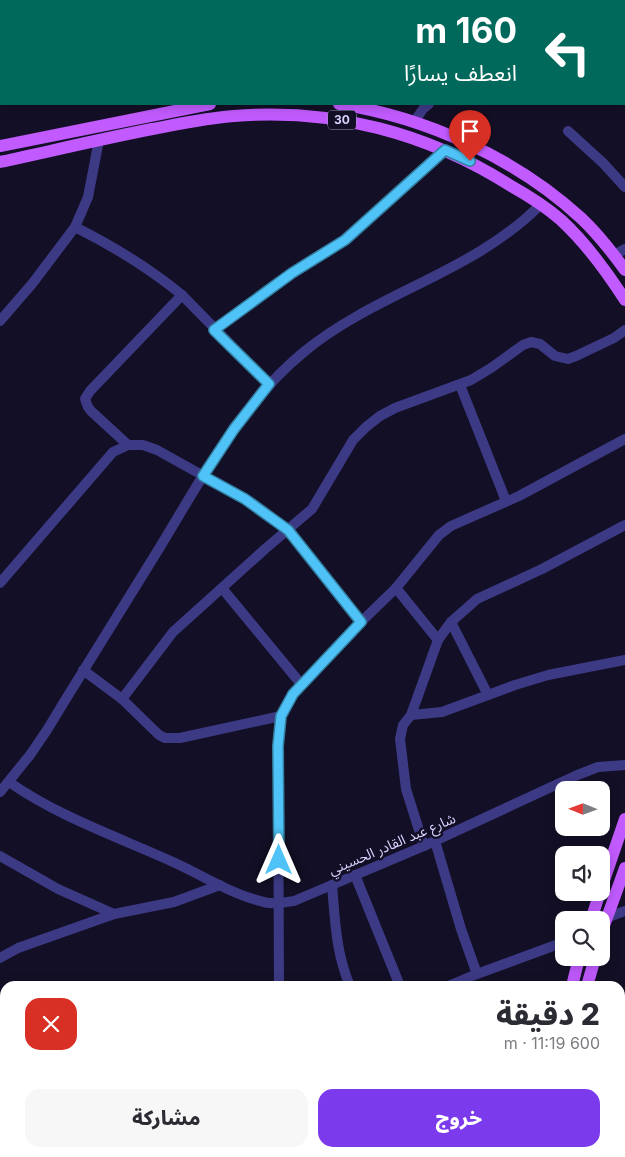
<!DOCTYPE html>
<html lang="ar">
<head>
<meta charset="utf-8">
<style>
	body { margin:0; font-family:Inter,"Noto Sans Arabic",sans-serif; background:#f7f7f7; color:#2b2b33; direction:rtl; height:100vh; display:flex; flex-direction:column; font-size:19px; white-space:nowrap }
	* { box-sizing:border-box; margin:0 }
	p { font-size:16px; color:#7c7c81 }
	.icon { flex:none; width:28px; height:28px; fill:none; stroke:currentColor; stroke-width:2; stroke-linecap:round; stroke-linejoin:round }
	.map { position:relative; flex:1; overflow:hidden; direction:ltr }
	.side { position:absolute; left:0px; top:981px; width:625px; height:176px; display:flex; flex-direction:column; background:#fff; border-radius:15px 15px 0 0; box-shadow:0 2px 12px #0003; direction:rtl }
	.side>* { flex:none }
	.hud { position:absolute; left:0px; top:0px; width:625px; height:105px; box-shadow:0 2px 12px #0003; direction:rtl; background:#00695c; color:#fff; overflow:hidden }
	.needle { width:32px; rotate:271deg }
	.fabs { position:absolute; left:555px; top:781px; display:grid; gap:10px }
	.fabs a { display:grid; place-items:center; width:55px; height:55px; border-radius:10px; background:#fff; box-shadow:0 2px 12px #0003; font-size:25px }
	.pin { position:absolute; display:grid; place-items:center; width:42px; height:42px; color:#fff; margin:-51px -21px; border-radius:50% 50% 50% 0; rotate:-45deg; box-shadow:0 0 5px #0007 }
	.pin .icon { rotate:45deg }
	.me { position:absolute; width:55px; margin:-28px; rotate:0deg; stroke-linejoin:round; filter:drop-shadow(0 0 4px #0008) }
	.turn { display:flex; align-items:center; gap:18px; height:105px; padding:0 25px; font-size:22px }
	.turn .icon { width:65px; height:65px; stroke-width:2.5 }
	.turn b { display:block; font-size:35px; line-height:42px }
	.round { display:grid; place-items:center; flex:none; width:52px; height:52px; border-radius:15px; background:#f7f7f7 }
	.overview { display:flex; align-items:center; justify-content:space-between; height:85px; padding:0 25px }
	h1 { font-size:30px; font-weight:800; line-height:38px }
	.cta { display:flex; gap:10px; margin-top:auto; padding:10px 25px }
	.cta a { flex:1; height:58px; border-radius:15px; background:#7c3aed; color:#fff; font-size:20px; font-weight:800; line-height:58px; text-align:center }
	.cta a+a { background:#f7f7f7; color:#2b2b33 }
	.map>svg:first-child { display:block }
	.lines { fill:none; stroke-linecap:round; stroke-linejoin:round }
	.minor { stroke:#3d3a85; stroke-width:10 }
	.primary { stroke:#c25bff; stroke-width:12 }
	.route-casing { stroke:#337fa1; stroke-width:12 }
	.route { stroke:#4fc3f7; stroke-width:9 }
	.labels { text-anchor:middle; stroke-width:5; stroke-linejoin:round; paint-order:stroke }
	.shield { fill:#130f26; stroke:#9e99be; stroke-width:1 }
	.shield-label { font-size:12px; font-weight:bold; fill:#d9d4ff }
	.street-label { font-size:14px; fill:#d9d4ff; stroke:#130f26 }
</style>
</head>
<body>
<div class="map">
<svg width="625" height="1157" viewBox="0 0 625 1157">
	<rect width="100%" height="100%" fill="#130f26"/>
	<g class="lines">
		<g class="minor">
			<polyline points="99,0 99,1"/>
			<polyline points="163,0 166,0"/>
			<polyline points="262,0 263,1"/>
			<polyline points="365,0 365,1"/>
			<polyline points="502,0 503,1"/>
			<polyline points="140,1 144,0"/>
			<polyline points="536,1 538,0"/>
			<polyline points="624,60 625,59"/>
			<polyline points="414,122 423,109 429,104"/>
			<polyline points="568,131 603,163 625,187"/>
			<path d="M75,227C113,246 149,268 182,295L269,384"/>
			<polyline points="614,255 625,249"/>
			<polyline points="0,321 32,284 75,227 88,197 99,140"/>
			<polyline points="214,329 293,273 345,240 445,150"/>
			<polyline points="460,385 506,501"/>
			<polyline points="128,445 91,411 88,407 85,399 90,391 182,295"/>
			<polyline points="0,583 113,452 128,445 143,445 157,450 245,499 288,530 361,622"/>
			<polyline points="222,588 301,684"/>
			<polyline points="396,588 438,640"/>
			<polyline points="451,622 488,695"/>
			<polyline points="83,670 122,699 159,735 165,738 180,738 281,716"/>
			<polyline points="122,699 173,632 265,549 312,509 353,440 366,427 380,416 395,408 471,380 491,368 523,345 531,342 540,344 555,356 568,359 576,356 614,338 625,330"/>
			<polyline points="411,715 442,712 515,685 548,675 625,660"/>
			<path d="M9,782C59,817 118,837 173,862C202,875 229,893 260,901C271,905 282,903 294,901L424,846L575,776L598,767L625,765"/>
			<path d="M0,792L30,755L47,730C84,669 122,609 160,547C202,478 241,403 305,351C377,292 475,272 541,204"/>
			<polyline points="435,841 461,929 477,974"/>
			<polyline points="424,846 406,789 400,739 403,725 411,715 438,640 451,622 477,599 542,569 625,525"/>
			<polyline points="0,856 58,889 114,914 174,902 220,885"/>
			<polyline points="355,875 400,986"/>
			<path d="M332,885C335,920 336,954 350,986"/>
			<polyline points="606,918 625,911"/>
			<polyline points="0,958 18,948 114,914"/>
			<polyline points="279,986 278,746 281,716 293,694 361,622 396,588 439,535 451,526 519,496 625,439"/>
			<polyline points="448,986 477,974 564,942"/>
			<polyline points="0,1010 5,1020"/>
			<polyline points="620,1020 625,1018"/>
			<polyline points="0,1051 5,1046"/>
			<polyline points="0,1112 5,1114"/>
			<polyline points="61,1152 66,1157"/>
			<polyline points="217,1152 223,1157"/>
			<polyline points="431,1152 431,1157"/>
			<polyline points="534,1152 535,1157"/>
			<polyline points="265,1157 265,1152"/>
		</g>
		<g class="primary">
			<path d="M339,104C425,117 516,158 581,218C597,233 612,252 625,270"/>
			<polyline points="0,146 210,104"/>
			<path d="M0,162C51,151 101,139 152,129C179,124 206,118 234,116C333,108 428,133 511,186C529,196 546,207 561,220C586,243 607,272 625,300"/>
			<polyline points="601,889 625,819"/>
			<polyline points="591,920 600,892"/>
			<polyline points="601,934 625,868"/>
			<polyline points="572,986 579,958"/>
			<polyline points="587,986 595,958"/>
			<polyline points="559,1152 559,1157"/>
			<polyline points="572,1152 573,1157"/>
		</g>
	</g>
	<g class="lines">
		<defs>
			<polyline id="route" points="279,860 278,746 281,716 293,694 361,622 288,530 245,499 203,476 234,429 269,384 214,330 292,273 345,240 445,150 470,161"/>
		</defs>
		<use href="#route" class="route-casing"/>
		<use href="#route" class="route"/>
	</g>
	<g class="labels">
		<rect class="shield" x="328" y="110.5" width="28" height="19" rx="4"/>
		<g class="shield-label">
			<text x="342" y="124">30</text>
		</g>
		<g class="street-label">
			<text transform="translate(392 844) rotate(-23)" y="5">شارع عبد القادر الحسيني</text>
		</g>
	</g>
</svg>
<div class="fabs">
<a><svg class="needle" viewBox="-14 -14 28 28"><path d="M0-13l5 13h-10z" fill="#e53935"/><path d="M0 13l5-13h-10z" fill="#7c7c81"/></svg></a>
<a><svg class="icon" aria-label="sound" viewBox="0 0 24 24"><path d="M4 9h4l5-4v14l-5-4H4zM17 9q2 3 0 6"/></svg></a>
<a><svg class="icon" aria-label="search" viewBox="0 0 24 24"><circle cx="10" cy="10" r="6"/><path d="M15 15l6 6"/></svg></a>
</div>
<div class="pin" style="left:470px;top:161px;background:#d93025"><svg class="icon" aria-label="arrive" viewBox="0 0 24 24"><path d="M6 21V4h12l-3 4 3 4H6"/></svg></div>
<svg class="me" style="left:279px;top:860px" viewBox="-20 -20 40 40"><path d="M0-17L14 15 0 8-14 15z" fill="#4fc3f7" stroke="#fff" stroke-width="4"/></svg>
<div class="hud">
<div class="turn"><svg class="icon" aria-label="left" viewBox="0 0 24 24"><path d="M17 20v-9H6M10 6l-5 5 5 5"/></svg><div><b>160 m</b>انعطف يسارًا</div></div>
</div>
<section class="side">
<div class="overview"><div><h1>2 دقيقة</h1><p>600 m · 11:19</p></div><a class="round" style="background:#d93025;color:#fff"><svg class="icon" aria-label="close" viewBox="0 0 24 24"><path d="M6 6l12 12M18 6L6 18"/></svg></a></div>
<div class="cta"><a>خروج</a><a>مشاركة</a></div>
</section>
</div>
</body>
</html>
